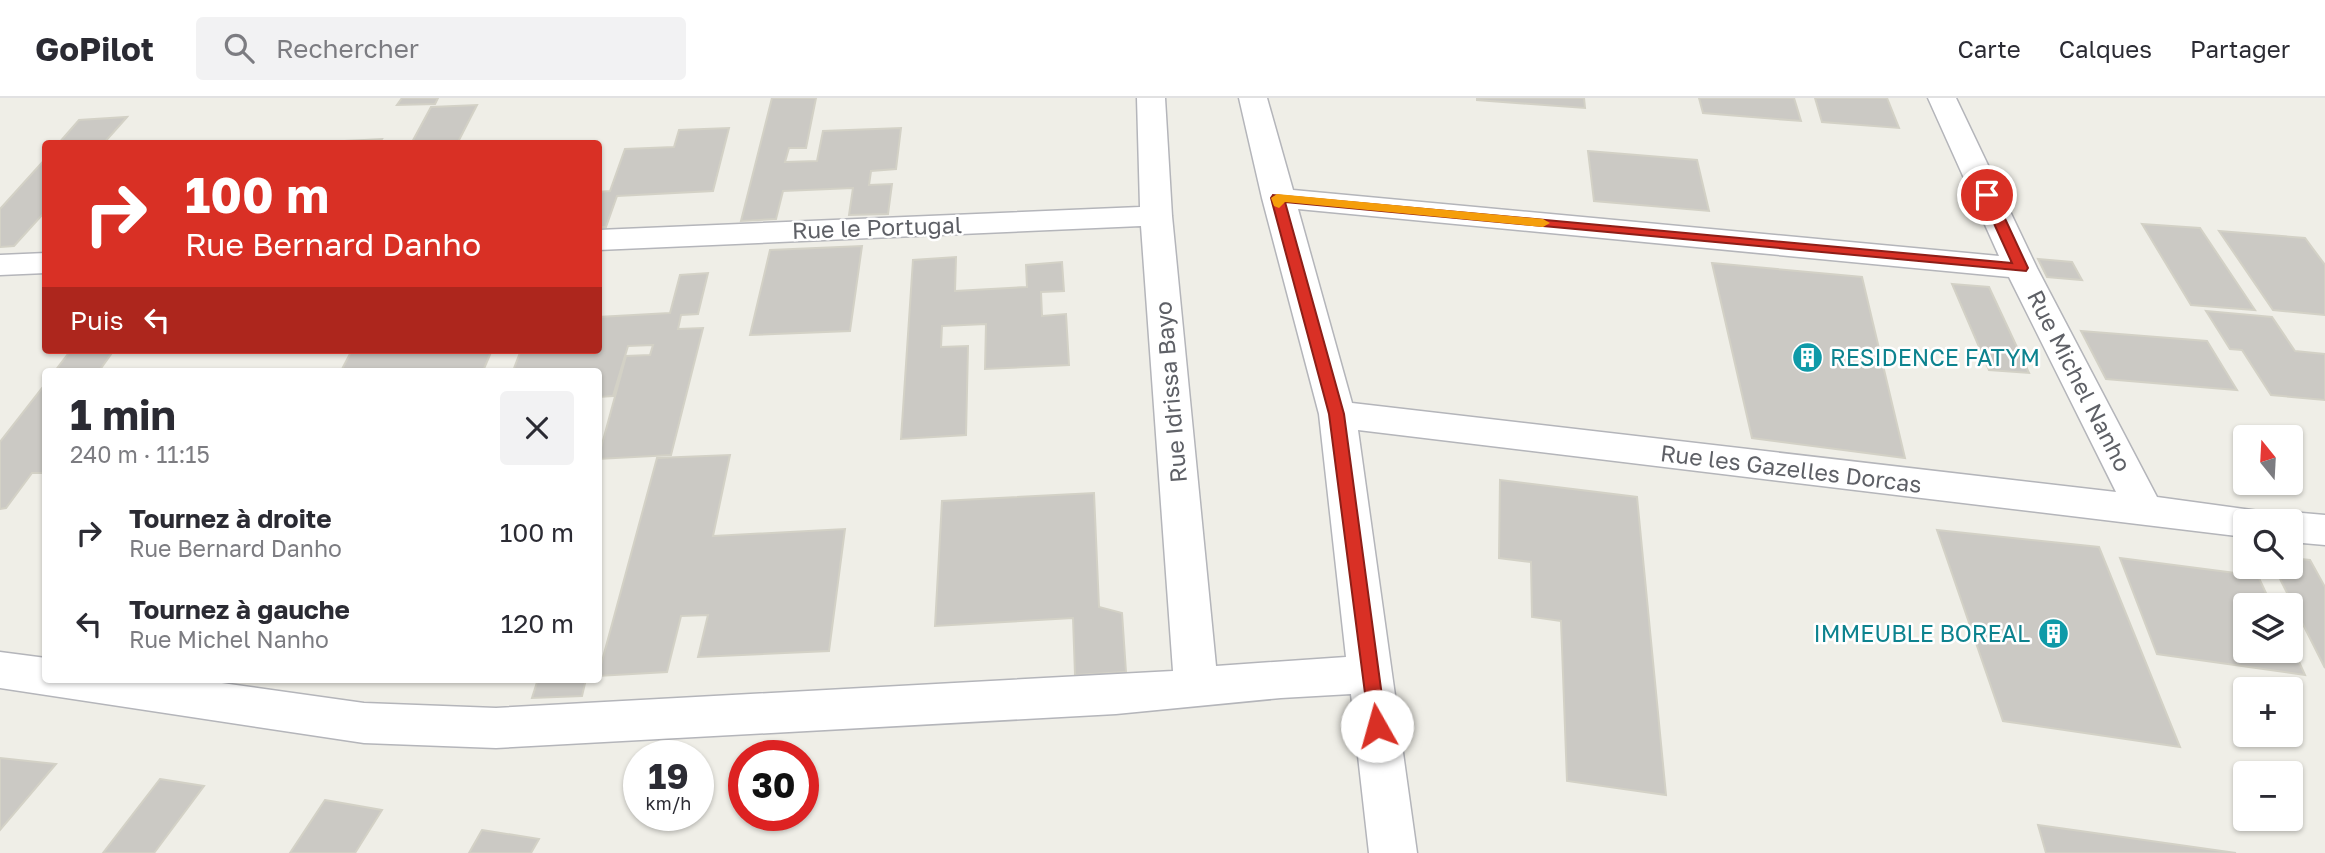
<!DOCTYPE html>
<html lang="fr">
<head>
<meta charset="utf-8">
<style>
	body { margin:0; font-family:"Golos Text",sans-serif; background:#f2f2f3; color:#2b2b33; height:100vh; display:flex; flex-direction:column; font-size:26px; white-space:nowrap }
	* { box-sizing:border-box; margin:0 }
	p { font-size:23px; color:#7c7c81 }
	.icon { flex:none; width:38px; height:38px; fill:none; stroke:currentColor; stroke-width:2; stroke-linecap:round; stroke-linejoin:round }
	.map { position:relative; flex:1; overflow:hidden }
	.side { position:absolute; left:42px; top:270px; width:560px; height:315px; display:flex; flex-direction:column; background:#fff; border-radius:7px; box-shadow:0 2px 5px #0004 }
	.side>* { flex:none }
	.top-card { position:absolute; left:42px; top:42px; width:560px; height:214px; border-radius:7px; box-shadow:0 2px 5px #0004; background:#d93025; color:#fff; overflow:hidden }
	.needle { width:46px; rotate:342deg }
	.fabs { position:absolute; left:2233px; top:327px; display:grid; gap:14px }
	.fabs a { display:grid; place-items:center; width:70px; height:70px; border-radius:7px; background:#fff; box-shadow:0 2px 5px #0004; font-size:35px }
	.speed { position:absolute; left:623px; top:642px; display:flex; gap:14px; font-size:35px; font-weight:700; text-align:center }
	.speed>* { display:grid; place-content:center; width:91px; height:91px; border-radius:50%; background:#fff; box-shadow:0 2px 5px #0004; line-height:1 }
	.speed small { font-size:18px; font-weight:400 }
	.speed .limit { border:10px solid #d22; background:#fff; color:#111 }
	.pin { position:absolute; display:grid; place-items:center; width:60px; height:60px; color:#fff; margin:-30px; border:4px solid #fff; border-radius:50%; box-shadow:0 2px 7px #0007 }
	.me { position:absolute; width:77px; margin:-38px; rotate:353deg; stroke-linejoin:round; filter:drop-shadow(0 0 5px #0008) }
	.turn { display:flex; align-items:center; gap:24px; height:147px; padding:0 28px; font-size:32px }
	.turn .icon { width:91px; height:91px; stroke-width:2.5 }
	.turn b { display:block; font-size:49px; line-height:60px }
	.then { display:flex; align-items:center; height:66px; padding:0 28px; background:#0003; gap:14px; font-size:26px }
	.round { display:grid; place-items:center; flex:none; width:74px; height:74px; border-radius:7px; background:#f2f2f3 }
	.summary { display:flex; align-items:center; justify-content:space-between; height:119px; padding:0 28px }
	h1 { font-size:42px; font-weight:700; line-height:52px }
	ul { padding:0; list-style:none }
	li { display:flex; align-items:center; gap:21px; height:91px; padding:0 28px }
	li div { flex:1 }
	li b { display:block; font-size:26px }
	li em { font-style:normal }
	header { display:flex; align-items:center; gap:42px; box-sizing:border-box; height:98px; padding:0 35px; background:#fff; border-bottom:2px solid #e1e1e2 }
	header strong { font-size:33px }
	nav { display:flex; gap:38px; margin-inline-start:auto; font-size:24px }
	.search { width:490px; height:63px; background:#f2f2f3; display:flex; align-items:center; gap:18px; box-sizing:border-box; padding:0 24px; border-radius:7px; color:#7c7c81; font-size:26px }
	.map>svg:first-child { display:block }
	.building { fill:#cbc9c4; stroke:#d3d1c6; stroke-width:2 }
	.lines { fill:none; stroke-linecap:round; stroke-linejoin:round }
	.minor-casing { stroke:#b4b5ba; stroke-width:3 }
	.minor { fill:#fff; fill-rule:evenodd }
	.route { fill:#d93025; stroke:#8d1f18; stroke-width:2 }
	.slow { fill:#f59e0b }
	.labels { text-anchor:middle; stroke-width:5; stroke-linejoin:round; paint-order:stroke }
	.street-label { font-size:23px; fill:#5e6066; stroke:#fff }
	.culture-label { font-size:23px; fill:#0d838f; stroke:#fff; text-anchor:start }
</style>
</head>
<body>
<header>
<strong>GoPilot</strong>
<div class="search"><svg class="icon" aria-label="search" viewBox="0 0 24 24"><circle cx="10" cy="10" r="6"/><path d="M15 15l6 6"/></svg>Rechercher</div>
<nav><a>Carte</a><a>Calques</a><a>Partager</a></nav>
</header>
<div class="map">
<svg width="2325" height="755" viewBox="0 0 2325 755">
	<rect width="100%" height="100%" fill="#efeee7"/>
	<g class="building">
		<polygon points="402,0 438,0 435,6 397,7"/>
		<polygon points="772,0 816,0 806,50 789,50 785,64 817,63 823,33 901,30 896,71 871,73 869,87 892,86 888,116 849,117 853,90 783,93 776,121 741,123"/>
		<polygon points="1477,0 1584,0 1585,10 1477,2"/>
		<polygon points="1699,0 1794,0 1801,23 1703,15"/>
		<polygon points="1815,0 1887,0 1899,30 1822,24"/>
		<polygon points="477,7 457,46 411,46 431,9"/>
		<polygon points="127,19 103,46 58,46 79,22"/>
		<polygon points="729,30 713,93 617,98 606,129 598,129 598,94 610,93 625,51 674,49 679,32"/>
		<polygon points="382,41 379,46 285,46"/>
		<polygon points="1588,53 1697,62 1709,113 1594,103"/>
		<polygon points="46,60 46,118 42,117 14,148 0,149 0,111"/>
		<polygon points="2142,126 2200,130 2255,212 2191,207"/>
		<polygon points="2219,133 2305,140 2325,167 2325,217 2273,212"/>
		<polygon points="862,148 850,233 750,237 770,152"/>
		<polygon points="956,159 955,193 1027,189 1026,167 1062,164 1064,193 1041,194 1042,218 1066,216 1069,267 985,271 986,226 942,228 941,249 968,248 966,337 901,341 913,162"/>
		<polygon points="2038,161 2072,164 2082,182 2047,179"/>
		<polygon points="1712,165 1862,179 1905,360 1752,340"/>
		<polygon points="708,175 698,216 681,217 678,231 703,230 671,357 598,361 626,258 650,257 653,247 628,248 613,298 598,299 598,273 513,273 521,252 598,252 598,219 670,215 680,177"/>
		<polygon points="1952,186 1989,189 2029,275 1989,272"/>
		<polygon points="2206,213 2272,219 2295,253 2325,256 2325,302 2271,297 2242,252 2230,251"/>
		<polygon points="2081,233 2207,243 2237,292 2106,281"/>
		<polygon points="71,252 114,252 99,273 55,273"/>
		<polygon points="352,252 492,252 483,273 341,273"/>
		<polygon points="46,285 46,375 32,375 6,410 0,411 0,344"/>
		<polygon points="730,357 713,438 845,431 829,553 698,559 708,517 681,518 667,574 598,578 657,360"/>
		<polygon points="1500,382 1637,399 1666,697 1567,683 1561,523 1532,519 1531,464 1499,460"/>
		<polygon points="1094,395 1099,509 1122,515 1126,574 1075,577 1073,520 935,528 942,403"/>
		<polygon points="1937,432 2099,449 2180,649 2003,623"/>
		<polygon points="2120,460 2258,478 2272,508 2245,508 2245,553 2291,553 2291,546 2305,577 2157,556"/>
		<polygon points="2291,460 2310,462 2325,489 2325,570 2274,469 2291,469"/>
		<polygon points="538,581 586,581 582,598 532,600"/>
		<polygon points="0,660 56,666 0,732"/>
		<polygon points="160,681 204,688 154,755 103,755"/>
		<polygon points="325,702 382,712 355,755 290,755"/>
		<polygon points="2038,727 2236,755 2046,755"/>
		<polygon points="482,732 539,741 531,755 469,755"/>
	</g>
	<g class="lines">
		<defs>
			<g id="minor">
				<path d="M1137,0H1165L1172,118L1216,568L1346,559L1319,316L1262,100L1239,0H1267L1293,92L1999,158L1928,0H1956L2037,170L2157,399L2259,413L2265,424H2245V439L1358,332L1417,755H1369L1351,596L1281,600L1116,616L496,650L364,645L0,590V554L46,560V581H193L364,605L496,610L1173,573L1141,128L598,152V132L1140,109ZM1298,111L2009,179L2116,394L1352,305Z"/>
				<polygon points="46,155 46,175 0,177 0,157"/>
				<polygon points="2291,414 2325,417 2325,447 2291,444 2291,424 2274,424 2277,418"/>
			</g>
		</defs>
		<use href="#minor" class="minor-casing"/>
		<use href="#minor" class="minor"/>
	</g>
	<polygon class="route" points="1987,93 1994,97 2028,170 2026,173 1285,104 1344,316 1386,628 1384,634 1370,634 1329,316 1271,100 1273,97 2012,165 1981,97"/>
	<polygon class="slow" points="1277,96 1543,121 1550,125 1543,129 1285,104 1279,110 1274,108 1271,100"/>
	<defs>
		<symbol id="building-disc" viewBox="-11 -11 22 22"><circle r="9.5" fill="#0f9aa8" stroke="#fff"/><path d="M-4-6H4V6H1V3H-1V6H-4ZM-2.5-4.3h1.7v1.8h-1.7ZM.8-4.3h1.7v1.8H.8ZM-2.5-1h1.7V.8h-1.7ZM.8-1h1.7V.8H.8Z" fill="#fff"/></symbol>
	</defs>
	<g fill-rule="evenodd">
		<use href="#building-disc" x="1790" y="242" width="35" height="35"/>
		<use href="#building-disc" x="2036" y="518" width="35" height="35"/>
	</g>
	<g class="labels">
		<g class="street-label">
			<text transform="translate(877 130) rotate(-2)" y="8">Rue le Portugal</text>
			<text transform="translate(2079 283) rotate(63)" y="8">Rue Michel Nanho</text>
			<text transform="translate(1171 294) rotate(-95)" y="8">Rue Idrissa Bayo</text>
			<text transform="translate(1791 371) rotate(7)" y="8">Rue les Gazelles Dorcas</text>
		</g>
		<g class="culture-label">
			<text x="1830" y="268">RESIDENCE FATYM</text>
			<text x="2030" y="544" text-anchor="end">IMMEUBLE BOREAL</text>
		</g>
	</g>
</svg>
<div class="fabs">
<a><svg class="needle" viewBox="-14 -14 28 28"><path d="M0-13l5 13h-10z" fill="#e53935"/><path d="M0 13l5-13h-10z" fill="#7c7c81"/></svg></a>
<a><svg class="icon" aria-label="search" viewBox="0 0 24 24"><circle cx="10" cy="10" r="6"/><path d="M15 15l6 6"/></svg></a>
<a><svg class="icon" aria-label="layers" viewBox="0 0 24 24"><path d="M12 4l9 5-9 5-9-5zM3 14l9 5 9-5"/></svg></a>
<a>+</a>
<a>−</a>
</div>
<div class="speed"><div>19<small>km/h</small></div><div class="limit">30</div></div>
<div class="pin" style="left:1987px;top:97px;background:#d93025"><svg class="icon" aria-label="arrive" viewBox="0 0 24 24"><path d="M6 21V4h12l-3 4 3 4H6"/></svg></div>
<svg class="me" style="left:1377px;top:628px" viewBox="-20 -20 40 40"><circle r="19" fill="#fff"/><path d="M0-13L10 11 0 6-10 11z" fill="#d93025"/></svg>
<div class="top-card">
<div class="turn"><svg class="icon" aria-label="right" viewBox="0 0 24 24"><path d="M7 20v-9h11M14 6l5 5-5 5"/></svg><div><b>100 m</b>Rue Bernard Danho</div></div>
<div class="then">Puis<svg class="icon" aria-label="left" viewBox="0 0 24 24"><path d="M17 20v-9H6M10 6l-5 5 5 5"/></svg></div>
</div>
<section class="side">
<div class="summary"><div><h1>1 min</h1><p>240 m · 11:15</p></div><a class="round"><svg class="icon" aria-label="close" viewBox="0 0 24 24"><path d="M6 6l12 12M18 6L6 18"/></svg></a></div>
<ul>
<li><svg class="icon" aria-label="right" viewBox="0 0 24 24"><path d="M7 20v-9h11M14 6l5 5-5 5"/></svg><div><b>Tournez à droite</b><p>Rue Bernard Danho</p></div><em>100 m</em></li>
<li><svg class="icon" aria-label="left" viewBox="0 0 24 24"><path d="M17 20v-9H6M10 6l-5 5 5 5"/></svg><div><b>Tournez à gauche</b><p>Rue Michel Nanho</p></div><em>120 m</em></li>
</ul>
</section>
</div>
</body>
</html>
